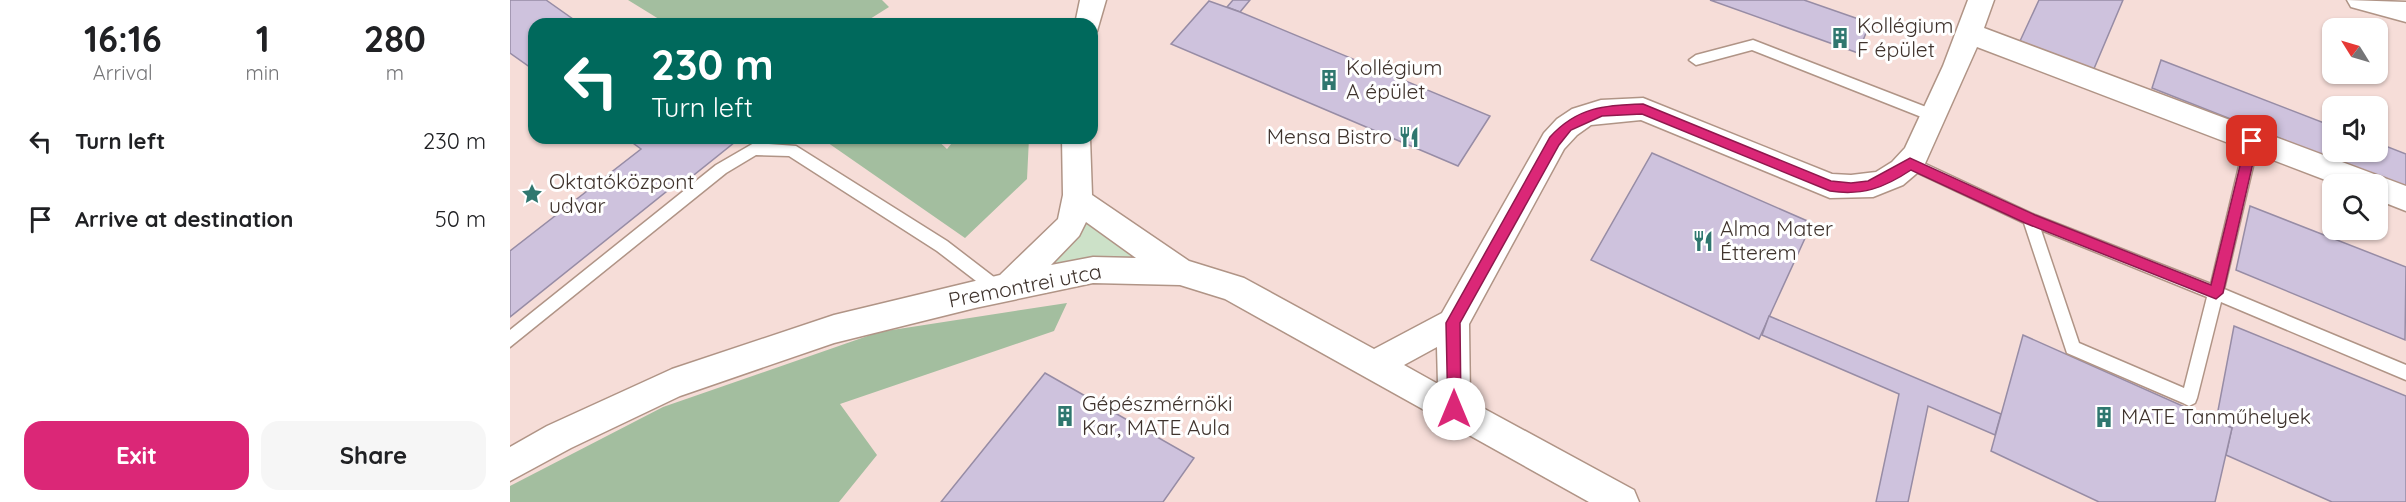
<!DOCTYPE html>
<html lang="en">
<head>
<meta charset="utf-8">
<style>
	body { margin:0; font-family:Quicksand,sans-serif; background:#f6f6f6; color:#202124; height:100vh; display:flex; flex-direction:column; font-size:22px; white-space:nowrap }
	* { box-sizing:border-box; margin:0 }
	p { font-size:20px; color:#757577 }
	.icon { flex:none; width:33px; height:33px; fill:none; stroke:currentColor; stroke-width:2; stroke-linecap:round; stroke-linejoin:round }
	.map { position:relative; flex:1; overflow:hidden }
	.drawer { display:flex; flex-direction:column; background:#fff; width:510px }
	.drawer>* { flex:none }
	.top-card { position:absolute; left:18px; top:18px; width:570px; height:126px; border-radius:18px; box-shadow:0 2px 4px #0004; background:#00695c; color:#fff; overflow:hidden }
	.needle { width:39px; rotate:307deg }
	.controls { position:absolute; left:1812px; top:18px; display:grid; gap:12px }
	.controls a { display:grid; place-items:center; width:66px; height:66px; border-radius:12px; background:#fff; box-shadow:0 2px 4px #0004; font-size:30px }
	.pin { position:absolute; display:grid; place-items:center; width:51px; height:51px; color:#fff; margin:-26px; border-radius:12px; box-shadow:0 3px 9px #0006 }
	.me { position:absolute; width:66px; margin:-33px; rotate:0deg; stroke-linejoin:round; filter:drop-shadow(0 0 4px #0008) }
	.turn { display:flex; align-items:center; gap:21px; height:126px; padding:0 24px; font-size:27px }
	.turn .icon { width:78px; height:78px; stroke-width:2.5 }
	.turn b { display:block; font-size:42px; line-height:51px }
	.eta { display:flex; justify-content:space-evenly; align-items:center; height:102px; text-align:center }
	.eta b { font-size:36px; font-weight:800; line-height:42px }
	.button { display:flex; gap:12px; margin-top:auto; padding:12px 24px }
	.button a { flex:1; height:69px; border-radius:18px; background:#db2777; color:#fff; font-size:24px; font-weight:800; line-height:69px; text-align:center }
	.button a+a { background:#f6f6f6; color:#202124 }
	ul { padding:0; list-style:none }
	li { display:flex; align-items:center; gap:18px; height:78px; padding:0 24px }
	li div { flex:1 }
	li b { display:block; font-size:22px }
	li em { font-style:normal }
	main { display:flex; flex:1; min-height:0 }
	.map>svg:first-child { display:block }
	.education { fill:#f6ddd8; fill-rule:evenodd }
	.green { fill:#cce1c8 }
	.forest { fill:#a3be9f }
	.building { fill:#cec2dd; stroke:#978ca5; stroke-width:1.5 }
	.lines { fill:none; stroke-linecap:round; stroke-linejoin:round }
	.lane-casing { stroke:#b09486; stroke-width:3 }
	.street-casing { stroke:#b09486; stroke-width:3 }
	.lane { fill:#fff; fill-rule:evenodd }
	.street { fill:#fff; fill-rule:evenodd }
	.route { fill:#db2777; stroke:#8e194d; stroke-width:1.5 }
	.labels { text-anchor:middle; stroke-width:6; stroke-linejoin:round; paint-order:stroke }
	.poi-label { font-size:21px; fill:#3f332d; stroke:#fff; text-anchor:start }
	.street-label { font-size:21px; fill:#3f332d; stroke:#fff }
</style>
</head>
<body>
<main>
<section class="drawer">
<div class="eta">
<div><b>16:16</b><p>Arrival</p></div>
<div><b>1</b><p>min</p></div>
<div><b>280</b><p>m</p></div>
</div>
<ul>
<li><svg class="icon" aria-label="left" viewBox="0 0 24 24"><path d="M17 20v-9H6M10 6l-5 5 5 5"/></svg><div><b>Turn left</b></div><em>230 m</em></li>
<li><svg class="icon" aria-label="arrive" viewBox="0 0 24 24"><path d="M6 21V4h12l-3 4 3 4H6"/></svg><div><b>Arrive at destination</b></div><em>50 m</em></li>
</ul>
<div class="button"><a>Exit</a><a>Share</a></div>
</section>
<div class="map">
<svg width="1896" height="502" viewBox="0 0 1896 502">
	<rect width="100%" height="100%" fill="#ffece3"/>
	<path class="education" d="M0,0H1883L1896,3V502H0ZM24,24H582V138H24ZM1822,28H1868V74H1822ZM1822,106H1868V152H1822ZM1822,184H1868V230H1822Z"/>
	<polygon class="green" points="565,216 670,272 500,286"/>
	<g class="forest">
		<polygon points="118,0 372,0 379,7 352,24 157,24"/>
		<polygon points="311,138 425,138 437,149 446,138 519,138 517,179 455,238"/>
		<polygon points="557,303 544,331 330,404 367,455 329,502 0,502 0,486 153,407 369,332"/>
	</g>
	<g class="building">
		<polygon points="0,0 36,0 70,24 24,24 24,70 0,53"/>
		<polygon points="723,0 740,0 730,12 717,7"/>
		<polygon points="1200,0 1294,0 1360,23 1348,53"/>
		<polygon points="1529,0 1613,0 1583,71 1510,41"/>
		<polygon points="699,1 730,12 980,116 948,166 661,44"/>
		<polygon points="1651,60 1822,126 1822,152 1868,152 1868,143 1896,154 1896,188 1642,88"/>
		<polygon points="116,138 230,138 175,182 171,180 0,317 0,251 131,149"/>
		<polygon points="1142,153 1302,223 1249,339 1081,260"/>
		<polygon points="1740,206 1896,267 1895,340 1726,270"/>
		<polygon points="1259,316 1491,414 1485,435 1418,406 1398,502 1366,502 1389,394 1252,335"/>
		<polygon points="1724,326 1896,396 1896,502 1822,502 1716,455 1722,428 1706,421"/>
		<polygon points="1513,335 1722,428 1705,502 1589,502 1481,451"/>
		<polygon points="535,373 684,458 653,502 431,502"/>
	</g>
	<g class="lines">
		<defs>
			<g id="lane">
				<polygon points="1243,40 1429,112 1431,116 1429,120 1419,120 1242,50 1186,65 1179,60 1186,55"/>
				<path d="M1742,135L1749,141L1714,289L1896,365V380L1711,302L1687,398L1685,403L1679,406L1673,403L1557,353L1514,223L1395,167L1393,163L1395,159H1405L1525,215L1701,284L1735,141ZM1531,230L1697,297L1674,388L1569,343Z"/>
				<polygon points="244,143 286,146 437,241 493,284 496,289 493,294 488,296 483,294 427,251 279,156 246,155 216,173 0,347 0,330 206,165"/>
			</g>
			<g id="street">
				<polygon points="570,0 596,0 587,31 582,33 582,24 565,24"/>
				<path d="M1458,0H1484L1474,28L1896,186V211L1868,200V184H1826L1467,47L1413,168L1393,185L1363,197L1320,198L1131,120L1081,125L1067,135L1054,149L959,324L960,401L1124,490L1129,502H1079L715,299L670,285L583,283L465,308L324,343L170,396L61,448L0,481V447L37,426L162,369L324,315L490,275L548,219L553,195L552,138H580L582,195L679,261L734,278L864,349L932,313L1034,133L1047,119L1062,109L1091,100L1133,98L1322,174L1341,175L1366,172L1382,162L1395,148L1433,66ZM576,222L626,258L583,257L541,265L569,236ZM927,347L928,384L894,365Z"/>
				<polygon points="1837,0 1896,2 1896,22 1841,7"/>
			</g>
		</defs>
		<use href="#lane" class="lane-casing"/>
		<use href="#street" class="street-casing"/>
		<use href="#lane" class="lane"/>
		<use href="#street" class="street"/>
	</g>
	<path class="route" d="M1133,104L1321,181L1341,183L1358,181L1400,158L1525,215L1701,285L1736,141L1742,136L1748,141L1713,293L1706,299L1515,223L1401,170C1374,188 1352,196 1320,191L1132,114L1092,116L1061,130L1049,145L950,323L951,409L949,414H938L936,323L1040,137C1067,107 1095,105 1133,104Z"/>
	<defs>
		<symbol id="building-bare" viewBox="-9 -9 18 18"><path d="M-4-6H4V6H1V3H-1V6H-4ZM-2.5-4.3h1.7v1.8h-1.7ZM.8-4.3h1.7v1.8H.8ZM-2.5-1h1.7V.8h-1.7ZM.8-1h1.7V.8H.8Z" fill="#2f776f" stroke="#fff" stroke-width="2.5" paint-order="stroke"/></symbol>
		<symbol id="restaurant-bare" viewBox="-9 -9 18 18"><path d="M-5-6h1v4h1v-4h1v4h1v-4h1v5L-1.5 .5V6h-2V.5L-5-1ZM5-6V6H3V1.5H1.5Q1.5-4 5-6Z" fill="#2f776f" stroke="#fff" stroke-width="2.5" paint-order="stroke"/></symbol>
		<symbol id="sight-bare" viewBox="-9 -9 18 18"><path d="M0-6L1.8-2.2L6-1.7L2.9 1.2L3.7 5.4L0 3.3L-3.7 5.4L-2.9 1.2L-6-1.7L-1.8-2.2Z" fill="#2f776f" stroke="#fff" stroke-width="2.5" paint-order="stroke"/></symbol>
	</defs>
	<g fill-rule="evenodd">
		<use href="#building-bare" x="1315" y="23" width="30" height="30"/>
		<use href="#building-bare" x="804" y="65" width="30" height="30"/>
		<use href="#restaurant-bare" x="884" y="122" width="30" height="30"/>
		<use href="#sight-bare" x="7" y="179" width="30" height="30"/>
		<use href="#restaurant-bare" x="1178" y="226" width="30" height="30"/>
		<use href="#building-bare" x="540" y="401" width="30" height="30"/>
		<use href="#building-bare" x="1579" y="402" width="30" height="30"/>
	</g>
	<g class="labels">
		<g class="poi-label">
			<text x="1347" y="33">Kollégium<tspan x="1347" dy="24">F épület</tspan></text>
			<text x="836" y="75">Kollégium<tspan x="836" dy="24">A épület</tspan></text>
			<text x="882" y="144" text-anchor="end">Mensa Bistro</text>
			<text x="39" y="189">Oktatóközpont<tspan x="39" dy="24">udvar</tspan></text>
			<text x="1210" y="236">Alma Mater<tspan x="1210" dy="24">Étterem</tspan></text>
			<text x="572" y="411">Gépészmérnöki<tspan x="572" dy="24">Kar, MATE Aula</tspan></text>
			<text x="1611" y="424">MATE Tanműhelyek</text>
		</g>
		<g class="street-label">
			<text transform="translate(515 286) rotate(-11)" y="7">Premontrei utca</text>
		</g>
	</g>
</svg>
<div class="controls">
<a><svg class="needle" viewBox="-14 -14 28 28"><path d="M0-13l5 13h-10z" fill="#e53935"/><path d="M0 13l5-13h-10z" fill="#757577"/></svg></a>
<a><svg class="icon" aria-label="sound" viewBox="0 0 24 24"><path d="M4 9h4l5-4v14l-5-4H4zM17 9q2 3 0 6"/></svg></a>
<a><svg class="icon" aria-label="search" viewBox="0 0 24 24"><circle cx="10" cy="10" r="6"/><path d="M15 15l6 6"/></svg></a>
</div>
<div class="pin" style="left:1742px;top:141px;background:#d93025"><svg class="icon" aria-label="arrive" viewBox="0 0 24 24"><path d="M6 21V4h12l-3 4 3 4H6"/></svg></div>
<svg class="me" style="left:944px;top:409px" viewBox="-20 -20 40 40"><circle r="19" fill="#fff"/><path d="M0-13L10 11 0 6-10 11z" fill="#db2777"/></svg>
<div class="top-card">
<div class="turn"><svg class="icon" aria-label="left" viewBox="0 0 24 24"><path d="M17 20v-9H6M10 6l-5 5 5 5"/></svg><div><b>230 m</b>Turn left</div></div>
</div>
</div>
</main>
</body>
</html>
